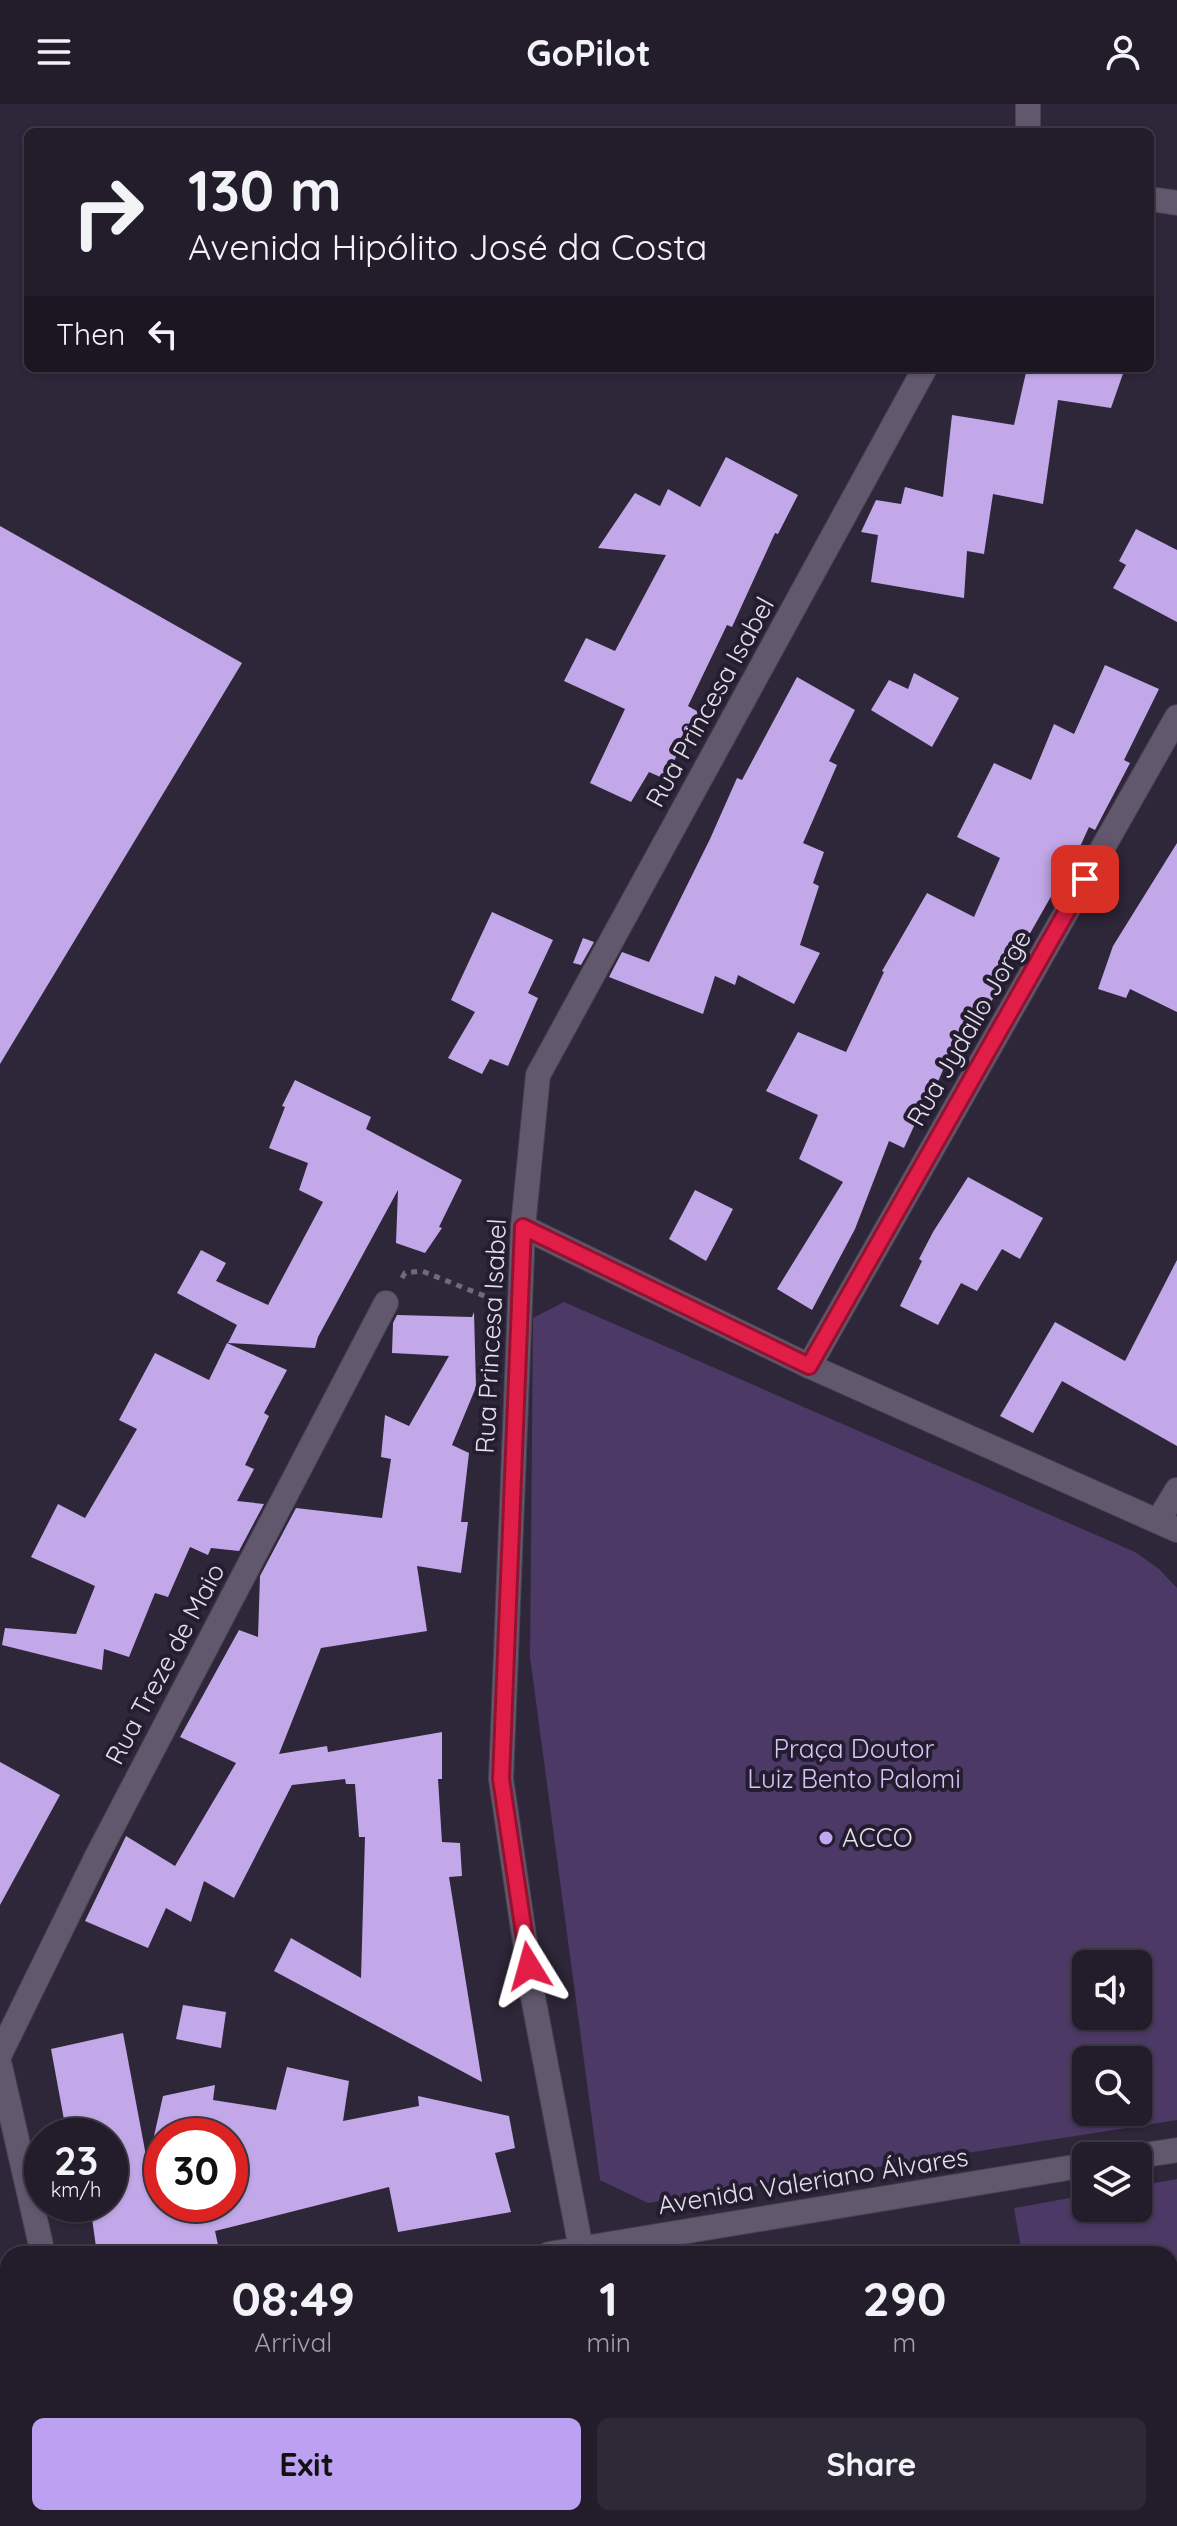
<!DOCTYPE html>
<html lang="en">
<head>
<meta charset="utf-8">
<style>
	body { margin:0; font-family:Quicksand,sans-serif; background:#2e2937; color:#f1f3f6; height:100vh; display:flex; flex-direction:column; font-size:30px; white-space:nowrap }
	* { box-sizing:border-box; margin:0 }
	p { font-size:26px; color:#a2a1a9 }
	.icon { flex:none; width:44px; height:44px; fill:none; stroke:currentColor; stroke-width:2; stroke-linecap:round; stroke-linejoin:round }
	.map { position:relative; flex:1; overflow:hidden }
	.drawer { position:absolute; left:0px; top:2142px; width:1178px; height:280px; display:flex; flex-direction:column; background:#221c2b; border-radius:24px 24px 0 0; box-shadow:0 2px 6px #0004,0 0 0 2px #3f3a47 }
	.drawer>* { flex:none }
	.hud { position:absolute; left:24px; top:24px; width:1130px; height:244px; border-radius:12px; box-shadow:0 2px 6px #0004,0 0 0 2px #3f3a47; background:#221c2b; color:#f1f3f6; overflow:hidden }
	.fabs { position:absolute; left:1072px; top:1846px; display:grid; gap:16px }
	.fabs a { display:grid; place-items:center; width:80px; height:80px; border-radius:12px; background:#221c2b; box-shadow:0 2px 6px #0004,0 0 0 2px #3f3a47; font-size:40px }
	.speed { position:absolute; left:24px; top:2014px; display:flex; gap:16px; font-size:40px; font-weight:700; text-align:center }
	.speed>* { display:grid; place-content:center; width:104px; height:104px; border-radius:50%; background:#221c2b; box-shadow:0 2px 6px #0004,0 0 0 2px #3f3a47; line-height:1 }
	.speed small { font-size:20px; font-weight:400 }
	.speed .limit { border:12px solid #d22; background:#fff; color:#111 }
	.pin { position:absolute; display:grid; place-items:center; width:68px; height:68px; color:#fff; margin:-34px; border-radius:16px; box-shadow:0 4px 12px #0006 }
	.me { position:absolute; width:88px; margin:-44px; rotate:352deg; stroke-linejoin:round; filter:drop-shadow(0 0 6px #0008) }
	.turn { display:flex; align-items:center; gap:28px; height:168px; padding:0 32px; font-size:36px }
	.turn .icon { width:104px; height:104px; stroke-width:2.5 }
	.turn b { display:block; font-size:56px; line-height:68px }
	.then { display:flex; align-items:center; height:76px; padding:0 32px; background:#0003; gap:16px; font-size:30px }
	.eta { display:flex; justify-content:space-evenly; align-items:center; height:136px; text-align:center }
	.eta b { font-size:48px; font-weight:700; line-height:56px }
	.action { display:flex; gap:16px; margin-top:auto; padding:16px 32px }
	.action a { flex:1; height:92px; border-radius:12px; background:#bca0f2; color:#111; font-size:32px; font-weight:700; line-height:92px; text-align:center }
	.action a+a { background:#2e2937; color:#f1f3f6 }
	header { display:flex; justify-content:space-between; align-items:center; height:104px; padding:0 32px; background:#221c2b; font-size:36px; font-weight:700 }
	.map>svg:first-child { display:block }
	.green { fill:#4c3965; fill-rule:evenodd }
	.building { fill:#c2a8e8 }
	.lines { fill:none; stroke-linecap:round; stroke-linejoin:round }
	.minor-casing { stroke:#474151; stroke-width:26 }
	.path { stroke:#716a7b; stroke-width:5; stroke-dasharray:6 6; stroke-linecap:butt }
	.minor { stroke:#61586e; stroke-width:24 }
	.route-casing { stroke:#92132f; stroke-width:20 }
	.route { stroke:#e11d48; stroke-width:14 }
	.poi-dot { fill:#c5a7f1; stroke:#241d2f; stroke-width:3 }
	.labels { text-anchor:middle; stroke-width:8; stroke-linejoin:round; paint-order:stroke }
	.street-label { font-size:26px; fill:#e3dfeb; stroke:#241d2f }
	.park-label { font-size:26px; fill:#d7c3f7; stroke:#241d2f }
	.poi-label { font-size:26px; fill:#e3dfeb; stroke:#241d2f; text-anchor:start }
</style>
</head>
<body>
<header><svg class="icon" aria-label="menu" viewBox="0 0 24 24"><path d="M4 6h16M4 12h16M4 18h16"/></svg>GoPilot<svg class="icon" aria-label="person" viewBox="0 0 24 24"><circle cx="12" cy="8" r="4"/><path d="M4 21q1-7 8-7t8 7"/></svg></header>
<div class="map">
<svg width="1177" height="2422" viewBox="0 0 1177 2422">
	<rect width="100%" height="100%" fill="#2e2639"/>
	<g class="green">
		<path d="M564,1198L1135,1448L1159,1465L1177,1484V2016L648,2099L600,2076L530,1553L533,1214ZM1086,1860H1138V1912H1086ZM1086,1956H1138V2008H1086Z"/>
		<polygon points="1177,2075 1177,2422 1074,2422 1073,2414 1170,2414 1170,2150 1022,2150 1014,2104 1086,2091 1086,2104 1138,2104 1138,2082"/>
	</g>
	<g class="building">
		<polygon points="1027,264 1125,264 1111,304 1058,296 1043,400 993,390 984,450 967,447 964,494 871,478 878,431 861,428 876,396 901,400 905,383 943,393 952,311 1014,321"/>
		<polygon points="726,353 798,391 778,430 775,429 732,523 727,521 688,602 702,610 689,635 686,633 665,675 649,668 631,698 590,679 625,605 564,577 586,534 615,547 666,451 598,444 635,389 660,402 668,385 700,403"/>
		<polygon points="0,422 242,559 0,960"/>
		<polygon points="1136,425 1177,446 1177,518 1113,484 1126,461 1119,457"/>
		<polygon points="1105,561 1159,585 1124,656 1130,659 1095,726 1089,723 1061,784 1057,782 991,898 977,928 962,922 933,989 930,987 904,1044 889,1037 855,1125 812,1206 777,1185 843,1078 799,1055 818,1011 766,987 798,928 846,948 884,868 882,867 927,789 974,813 1000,754 957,733 994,659 1031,676 1054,620 1074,630"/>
		<polygon points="914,569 959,594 932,643 871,606 889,576 908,585"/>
		<polygon points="797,573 855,606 829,657 837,661 803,739 824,748 813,779 819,782 800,841 820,849 794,900 738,871 735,881 715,872 703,910 609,873 622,848 649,858 710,735 737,674 742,676"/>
		<polygon points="1177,739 1177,908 1130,885 1126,894 1098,885 1113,842"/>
		<polygon points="492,808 553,836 528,889 538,894 508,962 490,955 482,970 448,954 475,908 451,896"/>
		<polygon points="583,834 594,838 581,861 573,859"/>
		<polygon points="295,976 371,1013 366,1025 462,1076 439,1123 442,1124 425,1149 396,1139 398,1086 318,1233 315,1244 228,1239 237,1221 177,1189 201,1146 226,1159 216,1177 268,1201 323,1098 299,1086 308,1059 269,1044 285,1003 282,1002"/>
		<polygon points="968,1073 1043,1114 1020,1155 1002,1145 977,1187 961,1179 938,1221 900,1202 922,1157 919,1155 933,1128"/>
		<polygon points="695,1086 733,1105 706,1157 669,1135"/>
		<polygon points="1177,1156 1177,1342 1062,1277 1033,1329 1000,1312 1055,1218 1125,1257"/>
		<polygon points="474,1208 476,1283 452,1341 469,1349 461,1418 468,1418 461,1469 417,1462 427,1527 321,1544 279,1650 327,1642 328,1648 442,1628 442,1675 438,1675 442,1738 460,1739 462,1772 449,1773 482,1978 274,1867 291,1834 361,1874 365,1733 359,1733 355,1680 346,1680 345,1675 292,1681 234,1794 204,1777 191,1818 166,1804 148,1844 85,1817 126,1732 175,1762 236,1659 180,1633 239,1526 258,1533 260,1472 296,1404 382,1414 391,1355 381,1353 385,1311 409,1322 449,1252 392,1249 393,1219 397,1211 472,1213"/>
		<polygon points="227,1239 287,1266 264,1309 269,1312 245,1361 254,1365 237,1397 264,1400 239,1447 211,1444 208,1451 190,1443 168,1493 155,1489 129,1553 104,1545 102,1566 2,1541 5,1524 76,1530 95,1482 31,1453 58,1400 85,1414 137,1325 119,1316 155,1249 209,1276"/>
		<polygon points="0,1658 60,1691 0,1801"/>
		<polygon points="183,1901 226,1908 221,1944 176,1935"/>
		<polygon points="123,1929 155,2100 230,2100 230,2032 154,2032 163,1992 215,1981 213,1996 276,2006 287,1963 349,1977 343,2017 419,2002 418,1992 509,2012 515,2044 495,2049 511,2108 398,2128 389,2083 215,2127 220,2150 97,2150 90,2100 110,2100 110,2032 67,2032 51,1945"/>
	</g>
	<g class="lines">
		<defs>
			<g id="minor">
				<polyline points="1028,28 1028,0"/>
				<polyline points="1150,95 1177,99"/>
				<polyline points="523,1123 809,1262 1177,1426"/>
				<polyline points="809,1262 1177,613"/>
				<polyline points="1158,1417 1177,1386"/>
				<polyline points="0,1950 96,1754 386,1199"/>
				<polyline points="0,1962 43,2150"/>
				<polyline points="1138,2052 1177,2046"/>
				<polyline points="549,2150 1086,2061"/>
				<polyline points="582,2150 533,1893 501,1675 523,1123 538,971 925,264"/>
				<polyline points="98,2414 100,2422"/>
				<polyline points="640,2414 641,2422"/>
			</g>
		</defs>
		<use href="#minor" class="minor-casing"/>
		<polyline class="path" points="402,1174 405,1169 422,1167 492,1195"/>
		<use href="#minor" class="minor"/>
	</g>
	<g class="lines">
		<defs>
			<polyline id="route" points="529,1862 501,1675 523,1123 809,1262 1085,775"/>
		</defs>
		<use href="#route" class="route-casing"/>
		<use href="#route" class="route"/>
	</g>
	<circle class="poi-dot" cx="826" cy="1734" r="8"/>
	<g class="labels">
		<g class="street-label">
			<text transform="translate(710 598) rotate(-61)" y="9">Rua Princesa Isabel</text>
			<text transform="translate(969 924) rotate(-60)" y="9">Rua Jydallo Jorge</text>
			<text transform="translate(491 1232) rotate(-87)" y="9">Rua Princesa Isabel</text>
			<text transform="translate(165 1560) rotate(-62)" y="9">Rua Treze de Maio</text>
			<text transform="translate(813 2077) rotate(-9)" y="9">Avenida Valeriano Álvares</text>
		</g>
		<g class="park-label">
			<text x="854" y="1654">Praça Doutor<tspan x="854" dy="30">Luiz Bento Palomi</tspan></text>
		</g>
		<g class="poi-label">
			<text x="842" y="1743">ACCO</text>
		</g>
	</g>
</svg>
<div class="fabs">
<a><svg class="icon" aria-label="sound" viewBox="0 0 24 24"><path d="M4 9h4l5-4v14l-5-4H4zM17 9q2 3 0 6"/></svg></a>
<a><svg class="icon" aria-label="search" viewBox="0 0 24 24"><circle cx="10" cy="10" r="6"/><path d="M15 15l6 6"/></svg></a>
<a><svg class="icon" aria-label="layers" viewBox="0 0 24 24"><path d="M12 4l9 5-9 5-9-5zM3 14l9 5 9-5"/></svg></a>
</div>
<div class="speed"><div>23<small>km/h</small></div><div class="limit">30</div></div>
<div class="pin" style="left:1085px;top:775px;background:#d93025"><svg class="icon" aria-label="arrive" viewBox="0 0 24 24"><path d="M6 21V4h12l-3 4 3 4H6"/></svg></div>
<svg class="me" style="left:529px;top:1862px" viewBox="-20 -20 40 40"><path d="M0-17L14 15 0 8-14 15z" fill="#e11d48" stroke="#fff" stroke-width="4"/></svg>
<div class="hud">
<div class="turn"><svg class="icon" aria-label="right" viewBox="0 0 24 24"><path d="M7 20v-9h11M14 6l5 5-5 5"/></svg><div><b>130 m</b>Avenida Hipólito José da Costa</div></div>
<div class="then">Then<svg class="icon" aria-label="left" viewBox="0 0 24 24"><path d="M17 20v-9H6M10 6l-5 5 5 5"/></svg></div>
</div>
<section class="drawer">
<div class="eta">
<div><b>08:49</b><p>Arrival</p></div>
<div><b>1</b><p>min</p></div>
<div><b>290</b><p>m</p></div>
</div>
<div class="action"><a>Exit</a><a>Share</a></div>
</section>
</div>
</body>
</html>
